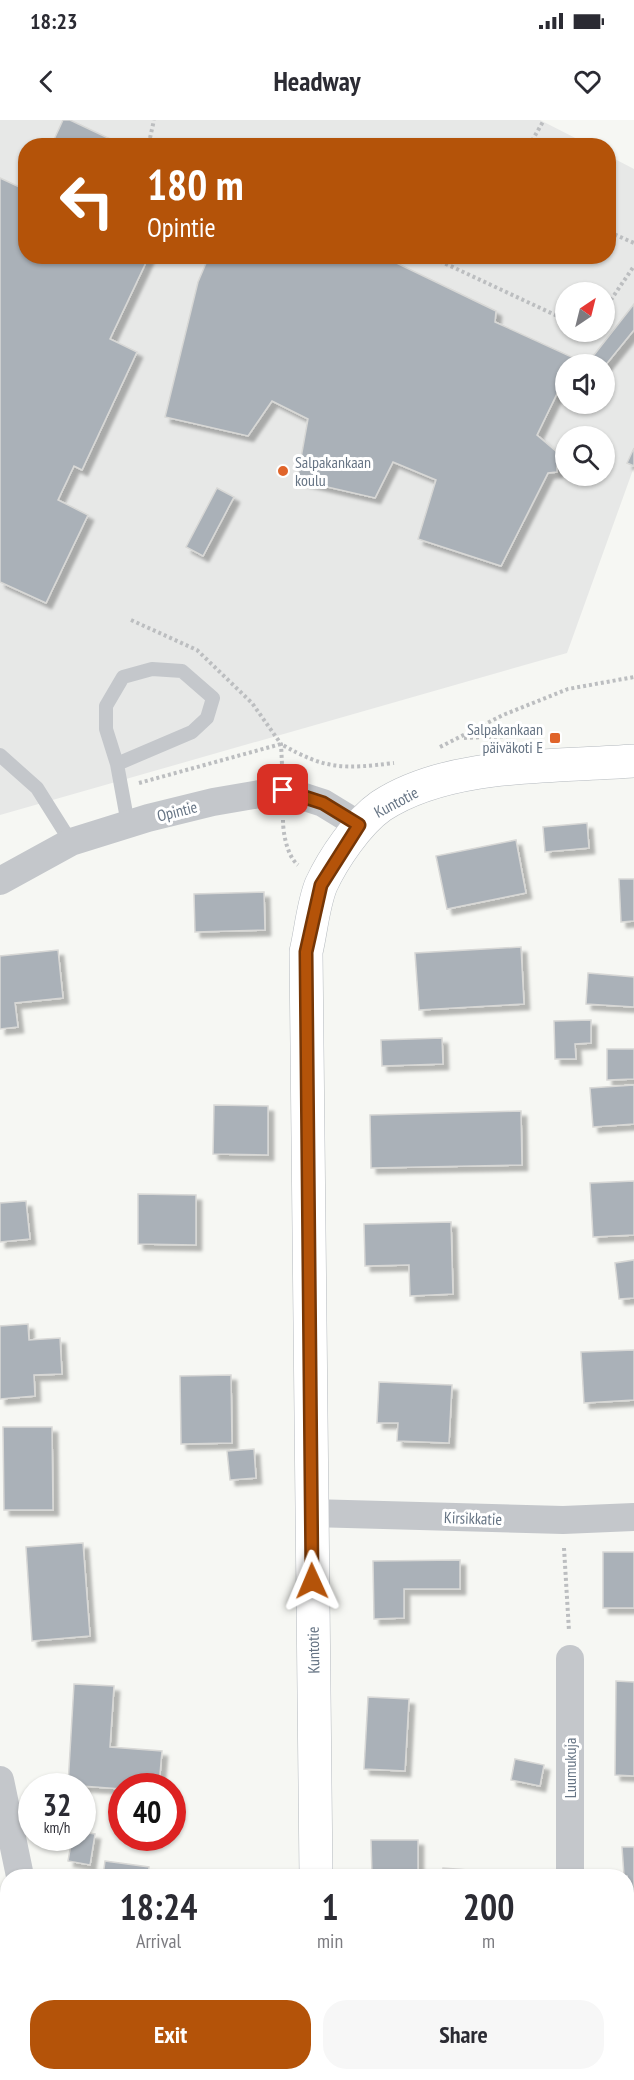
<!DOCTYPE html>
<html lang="en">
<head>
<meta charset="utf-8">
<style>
	body { margin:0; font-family:"PT Sans Narrow",sans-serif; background:#f7f7f7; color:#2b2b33; height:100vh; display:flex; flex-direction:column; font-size:22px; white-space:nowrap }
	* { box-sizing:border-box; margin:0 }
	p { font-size:20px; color:#7c7c81 }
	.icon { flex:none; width:33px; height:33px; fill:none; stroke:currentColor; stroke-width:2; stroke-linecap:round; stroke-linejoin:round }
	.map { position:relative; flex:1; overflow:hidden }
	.sheet { position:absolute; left:0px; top:1749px; width:634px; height:212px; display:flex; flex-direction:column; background:#fff; border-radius:24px 24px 0 0; box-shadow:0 2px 4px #0004 }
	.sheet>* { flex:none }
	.top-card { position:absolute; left:18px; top:18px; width:598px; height:126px; border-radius:24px; box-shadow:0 2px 4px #0004; background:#b45309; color:#fff; overflow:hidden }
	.needle { width:39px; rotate:35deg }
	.controls { position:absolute; left:555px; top:162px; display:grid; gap:12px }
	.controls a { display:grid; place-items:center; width:60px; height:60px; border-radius:50%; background:#fff; box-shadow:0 2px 4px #0004; font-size:30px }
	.speed { position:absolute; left:18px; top:1653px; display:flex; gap:12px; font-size:30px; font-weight:700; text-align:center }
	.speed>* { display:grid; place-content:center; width:78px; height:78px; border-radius:50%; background:#fff; box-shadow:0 2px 4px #0004; line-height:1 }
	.speed small { font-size:15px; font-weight:400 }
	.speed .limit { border:9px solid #d22; background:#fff; color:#111 }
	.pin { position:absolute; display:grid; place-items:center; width:51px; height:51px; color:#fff; margin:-26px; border-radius:12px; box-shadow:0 3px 9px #0006 }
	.me { position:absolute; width:66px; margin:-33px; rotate:359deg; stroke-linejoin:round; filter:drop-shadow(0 0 4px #0008) }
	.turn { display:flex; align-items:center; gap:21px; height:126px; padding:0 30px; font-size:27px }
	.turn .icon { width:78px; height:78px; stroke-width:2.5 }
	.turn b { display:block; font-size:42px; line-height:51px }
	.eta { display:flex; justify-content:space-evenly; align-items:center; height:102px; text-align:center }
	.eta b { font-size:36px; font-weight:800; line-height:42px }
	.cta { display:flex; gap:12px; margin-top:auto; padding:12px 30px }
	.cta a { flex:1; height:69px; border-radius:24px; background:#b45309; color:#fff; font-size:24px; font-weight:800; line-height:69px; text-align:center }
	.cta a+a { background:#f7f7f7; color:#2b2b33 }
	.status { display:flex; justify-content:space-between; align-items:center; height:42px; padding:0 30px; background:#fff; direction:ltr }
	.status svg { height:16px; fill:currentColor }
	header { display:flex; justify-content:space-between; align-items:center; height:78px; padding:0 30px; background:#fff; font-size:27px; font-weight:800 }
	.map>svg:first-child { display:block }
	.built { fill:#e7e8e7; fill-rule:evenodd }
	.building { fill:#aab1b8; stroke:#d8d8d6; stroke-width:1.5; filter:url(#shadow) }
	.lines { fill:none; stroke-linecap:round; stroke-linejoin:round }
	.secondary-casing { stroke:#b4b9be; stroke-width:34 }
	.path { stroke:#bcbec0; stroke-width:4; stroke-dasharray:3 3; stroke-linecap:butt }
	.lane { stroke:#c4c7cb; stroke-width:14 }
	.street { stroke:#c4c7cb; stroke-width:28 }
	.secondary { stroke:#fff; stroke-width:33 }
	.route-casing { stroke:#753606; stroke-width:15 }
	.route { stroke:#b45309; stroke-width:10 }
	.poi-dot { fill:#e0642a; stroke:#fff; stroke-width:2 }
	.labels { text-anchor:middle; stroke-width:6; stroke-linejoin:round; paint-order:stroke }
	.poi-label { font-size:16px; fill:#667484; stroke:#fff; text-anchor:start }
	.street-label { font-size:16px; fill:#667484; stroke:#fff }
</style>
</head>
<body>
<div class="status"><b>18:23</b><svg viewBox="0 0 49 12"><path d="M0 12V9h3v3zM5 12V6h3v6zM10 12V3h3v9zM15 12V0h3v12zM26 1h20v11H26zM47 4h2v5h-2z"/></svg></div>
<header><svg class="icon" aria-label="back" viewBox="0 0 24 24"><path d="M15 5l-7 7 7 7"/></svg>Headway<svg class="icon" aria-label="heart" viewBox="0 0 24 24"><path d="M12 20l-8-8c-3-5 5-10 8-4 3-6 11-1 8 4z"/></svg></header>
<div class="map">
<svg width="634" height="1960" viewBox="0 0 634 1960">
	<defs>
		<filter id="shadow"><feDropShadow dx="5.5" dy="5.5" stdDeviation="1.5" flood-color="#0004"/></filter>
	</defs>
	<rect width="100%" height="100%" fill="#f6f7f3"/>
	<path class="built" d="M0,0H540L589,25L26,26V136H609V36L634,49V347L567,533L0,695ZM566,172H604V212H566ZM566,244H604V284H566ZM566,316H604V356H566Z"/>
	<g class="building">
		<polygon points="63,0 70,0 125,26 51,26"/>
		<polygon points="0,58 26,70 26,136 149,136 110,219 137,232 82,350 74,346 58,380 88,395 46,483 0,462"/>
		<polygon points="209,136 382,136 496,191 495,202 574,238 571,244 566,244 566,255 537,315 557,332 557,352 548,353 501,446 418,419 436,360 393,342 375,378 297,360 308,299 272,281 248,316 165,297 198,162"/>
		<polygon points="634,184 634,210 604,247 604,244 595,244 590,240"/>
		<polygon points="634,328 634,346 627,343"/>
		<polygon points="217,368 234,377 203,436 186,427"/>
		<polygon points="587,703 589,728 545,732 543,707"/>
		<polygon points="516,720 526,773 447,789 436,736"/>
		<polygon points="619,759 634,759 634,801 621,802"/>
		<polygon points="264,772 265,810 195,812 194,774"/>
		<polygon points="521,827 524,884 419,890 415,833"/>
		<polygon points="58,830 63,878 15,883 18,907 0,909 0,836"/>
		<polygon points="588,853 634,857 634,887 586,884"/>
		<polygon points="591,900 591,923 575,924 576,939 555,939 554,901"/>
		<polygon points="442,918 443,944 382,946 381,920"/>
		<polygon points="607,929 634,929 634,959 607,960"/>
		<polygon points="634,965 634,1004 593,1007 590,968"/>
		<polygon points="214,985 268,986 268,1035 213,1034"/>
		<polygon points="521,991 522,1045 371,1048 370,995"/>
		<polygon points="634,1061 634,1115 593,1117 590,1063"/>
		<polygon points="138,1074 196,1075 196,1125 138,1124"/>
		<polygon points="26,1081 30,1119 0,1122 0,1083"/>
		<polygon points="451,1102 453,1174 410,1176 409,1145 365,1146 364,1104"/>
		<polygon points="634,1140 634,1178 619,1179 615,1143"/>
		<polygon points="28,1204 29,1220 60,1218 62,1254 34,1255 35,1276 0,1279 0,1206"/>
		<polygon points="634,1230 634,1280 584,1283 581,1232"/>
		<polygon points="231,1255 232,1323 181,1324 180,1256"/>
		<polygon points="379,1262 452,1265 449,1323 397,1321 398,1303 377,1303"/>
		<polygon points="3,1307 52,1307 53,1390 4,1390"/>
		<polygon points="254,1329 256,1358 230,1360 227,1331"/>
		<polygon points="83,1423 90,1516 32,1521 26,1427"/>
		<rect x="603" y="1432" width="31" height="56"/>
		<polygon points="460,1440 460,1469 404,1469 404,1498 374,1499 373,1441"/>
		<polygon points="616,1561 634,1562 634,1656 615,1655"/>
		<polygon points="74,1564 114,1566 110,1627 162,1631 159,1666 122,1666 122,1669 68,1665"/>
		<polygon points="368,1577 409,1579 405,1651 364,1649"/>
		<polygon points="515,1639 544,1645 540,1666 511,1660"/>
		<polygon points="82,1712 95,1714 90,1745 68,1741 72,1718 82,1718"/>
		<polygon points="371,1720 418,1720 418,1756 372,1756"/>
		<polygon points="622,1727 634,1727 634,1780 627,1781 627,1756 624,1756"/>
		<polygon points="105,1741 149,1747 148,1756 103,1756"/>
		<polygon points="443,1748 468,1750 467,1756 442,1756"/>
		<polygon points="634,1868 634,1947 629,1947 627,1869"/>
	</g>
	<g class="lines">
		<defs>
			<g id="secondary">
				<path d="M316,1756L306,832C311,811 313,785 321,765C333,739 358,702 381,686C450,641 555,647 634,641"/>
				<polyline points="319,1953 319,1960"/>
			</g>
		</defs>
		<use href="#secondary" class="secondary-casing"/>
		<g class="path">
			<polyline points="150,18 154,0"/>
			<polyline points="529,26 544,0"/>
			<polyline points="609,112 634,123"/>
			<polyline points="429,136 566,200"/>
			<polyline points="604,190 634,146"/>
			<polyline points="131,500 197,530 252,583 281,624 282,644"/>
			<polyline points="464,618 510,616"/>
			<polyline points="440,627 503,595 568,569 634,557"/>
			<path d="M139,663L281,624C326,650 344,649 394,643"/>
			<path d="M283,700C283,713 287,736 298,745"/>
			<polyline points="564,1428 569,1511"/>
		</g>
		<g class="lane">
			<polyline points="0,635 37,668 71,722"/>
			<polyline points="117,644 106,609 106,586 123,557 152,549 182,551 213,578 207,598 192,612 117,644 128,704"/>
		</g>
		<g class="street">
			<polyline points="0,761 71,722 148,698 213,682 283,670 323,683 359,705"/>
			<polyline points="311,1393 563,1400 634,1397"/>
			<polyline points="570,1539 570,1756"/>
			<polyline points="0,1660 20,1756"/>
			<polyline points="559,1960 564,1953"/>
		</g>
		<use href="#secondary" class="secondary"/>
	</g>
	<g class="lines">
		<defs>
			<polyline id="route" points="283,670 323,683 359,705 321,765 306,832 312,1461"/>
		</defs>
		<use href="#route" class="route-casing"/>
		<use href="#route" class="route"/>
	</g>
	<g class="poi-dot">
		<circle cx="283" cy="351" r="6"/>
		<rect x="549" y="612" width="12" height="12" rx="3"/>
	</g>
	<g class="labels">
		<g class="poi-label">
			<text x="295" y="348">Salpakankaan<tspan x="295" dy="18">koulu</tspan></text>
			<text x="543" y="615" text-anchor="end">Salpakankaan<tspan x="543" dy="18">päiväkoti E</tspan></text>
		</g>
		<g class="street-label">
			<text transform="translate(396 682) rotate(-28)" y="6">Kuntotie</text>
			<text transform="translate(177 691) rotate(-14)" y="6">Opintie</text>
			<text transform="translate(473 1398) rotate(2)" y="6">Kirsikkatie</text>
			<text transform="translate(313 1530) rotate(-91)" y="6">Kuntotie</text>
			<text transform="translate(570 1648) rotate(-90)" y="6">Luumukuja</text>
		</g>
	</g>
</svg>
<div class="controls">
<a><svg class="needle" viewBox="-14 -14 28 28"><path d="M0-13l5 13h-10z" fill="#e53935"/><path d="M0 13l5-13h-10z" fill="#7c7c81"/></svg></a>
<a><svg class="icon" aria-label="sound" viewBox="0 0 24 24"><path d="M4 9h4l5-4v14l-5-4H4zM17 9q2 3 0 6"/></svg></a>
<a><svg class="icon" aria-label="search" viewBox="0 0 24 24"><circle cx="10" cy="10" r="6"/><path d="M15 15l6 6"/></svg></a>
</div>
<div class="speed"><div>32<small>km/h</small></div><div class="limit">40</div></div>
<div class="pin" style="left:283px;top:670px;background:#d93025"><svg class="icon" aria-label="arrive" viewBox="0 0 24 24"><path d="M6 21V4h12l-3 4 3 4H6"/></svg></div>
<svg class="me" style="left:312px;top:1461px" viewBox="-20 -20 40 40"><path d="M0-17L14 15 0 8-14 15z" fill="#b45309" stroke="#fff" stroke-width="4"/></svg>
<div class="top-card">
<div class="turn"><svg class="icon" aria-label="left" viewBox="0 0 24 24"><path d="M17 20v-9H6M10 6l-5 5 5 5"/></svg><div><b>180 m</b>Opintie</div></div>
</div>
<section class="sheet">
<div class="eta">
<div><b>18:24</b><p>Arrival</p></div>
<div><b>1</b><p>min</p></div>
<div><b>200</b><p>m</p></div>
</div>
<div class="cta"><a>Exit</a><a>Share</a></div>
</section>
</div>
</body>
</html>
